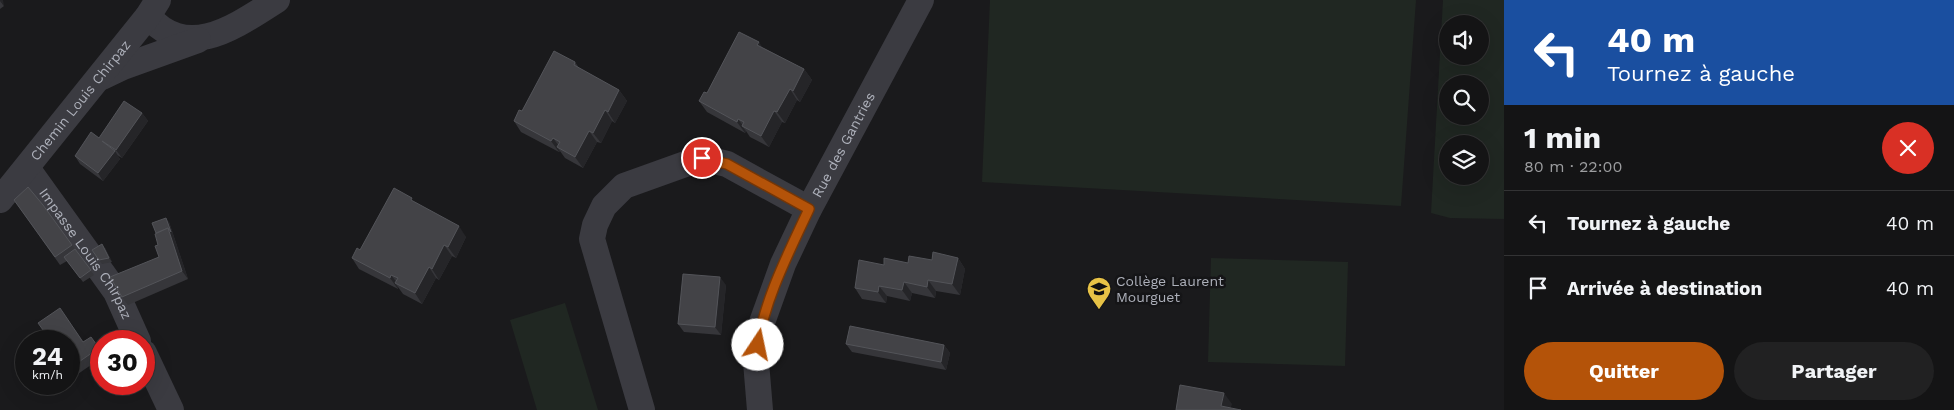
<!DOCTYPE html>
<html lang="fr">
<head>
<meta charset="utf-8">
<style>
	body { margin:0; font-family:"Work Sans",sans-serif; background:#212122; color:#f1f3f6; height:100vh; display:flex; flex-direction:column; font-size:19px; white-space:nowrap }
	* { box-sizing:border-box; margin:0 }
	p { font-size:16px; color:#9d9ea0 }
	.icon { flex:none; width:28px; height:28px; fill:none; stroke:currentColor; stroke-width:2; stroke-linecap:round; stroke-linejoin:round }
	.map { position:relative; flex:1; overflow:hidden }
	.details { display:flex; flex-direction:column; background:#141415; width:450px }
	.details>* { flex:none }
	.banner { background:#1a4fa0; color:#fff; overflow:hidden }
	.controls { position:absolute; left:1439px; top:15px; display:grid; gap:10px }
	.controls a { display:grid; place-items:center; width:50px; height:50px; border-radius:50%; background:#141415; box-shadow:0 5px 20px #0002,0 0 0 1px #333334; font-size:25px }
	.speed { position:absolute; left:15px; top:330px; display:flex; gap:10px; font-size:25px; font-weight:700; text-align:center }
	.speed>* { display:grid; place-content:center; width:65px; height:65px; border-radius:50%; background:#141415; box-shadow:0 5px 20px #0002,0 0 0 1px #333334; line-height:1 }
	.speed small { font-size:12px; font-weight:400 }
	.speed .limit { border:8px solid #d22; background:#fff; color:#111 }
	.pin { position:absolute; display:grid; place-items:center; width:42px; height:42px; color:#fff; margin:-21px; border:2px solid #fff; border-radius:50%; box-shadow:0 1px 5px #0007 }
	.me { position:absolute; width:55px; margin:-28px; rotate:11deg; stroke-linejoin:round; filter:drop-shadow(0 0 4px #0008) }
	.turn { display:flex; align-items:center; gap:18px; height:105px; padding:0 20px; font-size:22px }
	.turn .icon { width:65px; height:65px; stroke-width:2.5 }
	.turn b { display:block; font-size:35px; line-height:42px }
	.round { display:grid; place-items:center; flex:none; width:52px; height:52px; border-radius:26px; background:#212122 }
	.head { display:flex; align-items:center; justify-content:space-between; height:85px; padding:0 20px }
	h1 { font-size:30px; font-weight:700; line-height:38px }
	.primary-button { display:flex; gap:10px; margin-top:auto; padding:10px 20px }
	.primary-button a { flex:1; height:58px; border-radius:30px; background:#b45309; color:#fff; font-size:20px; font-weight:700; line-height:58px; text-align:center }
	.primary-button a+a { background:#212122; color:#f1f3f6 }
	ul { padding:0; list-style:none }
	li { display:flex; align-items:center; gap:15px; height:65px; padding:0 20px; border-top:1px solid #333334 }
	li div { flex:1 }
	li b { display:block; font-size:19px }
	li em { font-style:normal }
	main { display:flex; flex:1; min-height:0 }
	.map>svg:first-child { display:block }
	.green { fill:#202722; fill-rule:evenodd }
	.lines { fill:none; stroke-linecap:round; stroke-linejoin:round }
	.minor { stroke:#3b3b41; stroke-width:26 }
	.wall { fill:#36363a }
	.shaded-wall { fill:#252528 }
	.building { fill:#434347; stroke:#535459 }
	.route-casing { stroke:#753606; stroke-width:12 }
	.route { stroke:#b45309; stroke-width:9 }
	.labels { text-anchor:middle; stroke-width:5; stroke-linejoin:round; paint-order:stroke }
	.street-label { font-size:14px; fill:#adb0ba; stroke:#151517 }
	.poi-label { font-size:14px; fill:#adb0ba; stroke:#151517; text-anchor:start }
</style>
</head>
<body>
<main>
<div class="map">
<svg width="1504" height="410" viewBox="0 0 1504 410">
	<rect width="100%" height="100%" fill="#1a1a1c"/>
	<g class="green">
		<polygon points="990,0 1416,0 1401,206 982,182"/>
		<path d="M1443,0H1504V219L1450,218L1431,213ZM1448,24H1480V56H1448ZM1448,84H1480V116H1448ZM1448,144H1480V176H1448Z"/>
		<polygon points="1211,258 1348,262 1345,366 1208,362"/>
		<polygon points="565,303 598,410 537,410 510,320"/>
	</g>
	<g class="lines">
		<g class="minor">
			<path d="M148,16C188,62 236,26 277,0"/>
			<polyline points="102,77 123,67 198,40"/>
			<path id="s1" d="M27,168L116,292L138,341"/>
			<path id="s2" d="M0,200L148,16L158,0"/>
			<polyline points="144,353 171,410"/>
			<polyline points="642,410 592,239 595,225 604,206 624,186 702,158 727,164 809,209"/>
			<path id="s3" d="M760,410L756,362L760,328L783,264L809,209L921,0"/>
		</g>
	</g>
	<g class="wall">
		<polygon points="0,0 4,6 0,9"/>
		<polygon points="763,48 804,69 812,80 800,102 797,100 785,123 782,122 769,147 750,137 746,131 745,133 707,112 699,101 707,93"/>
		<polygon points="575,62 579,68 619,90 627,101 615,123 612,121 601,143 597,142 583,168 565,158 560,151 559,152 521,132 514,121 522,111"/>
		<polygon points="142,113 148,121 122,158 117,155 120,159 103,181 80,164 75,156 99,138"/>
		<polygon points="14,200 43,205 94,275 83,282 67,261 60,265"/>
		<polygon points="415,202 466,237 456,258 452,256 439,280 436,278 422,304 403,294 398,287 398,289 359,269 352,258"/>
		<polygon points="169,222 188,279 128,305 122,297 159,257 158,245 156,233"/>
		<polygon points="105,248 112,262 102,264 92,250"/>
		<polygon points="958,258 965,269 960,295 936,291 935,298 912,293 910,301 887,296 886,303 862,299 855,288 884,265"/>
		<polygon points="726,285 721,335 684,332 678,324"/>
		<polygon points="91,337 101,351 101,358 75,376 69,367 83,342"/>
		<polygon points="846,344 944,345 950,353 946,370 852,352"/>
	</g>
	<g class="shaded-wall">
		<polygon points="0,0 3,0 4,6 0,1"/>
		<polygon points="759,42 766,53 757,45"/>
		<polygon points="804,69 812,80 800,102 793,91"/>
		<polygon points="790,89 797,100 785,123 777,112"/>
		<polygon points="619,90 627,101 615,123 608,112"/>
		<polygon points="605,110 612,121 601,143 593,133"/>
		<polygon points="774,111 782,122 769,147 761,136"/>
		<polygon points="142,113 148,121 122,158 116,150"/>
		<polygon points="738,119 744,127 742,126 746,131 745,133 737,122"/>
		<polygon points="589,131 597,142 583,168 575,157"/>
		<polygon points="553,138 561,149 557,147 560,151 559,152 551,141"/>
		<polygon points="115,151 120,159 103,181 98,173"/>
		<polygon points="166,218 169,222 188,279 182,271 168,228"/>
		<polygon points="459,226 466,237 456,258 448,247"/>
		<polygon points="102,244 105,248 112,262 109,258"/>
		<polygon points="444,245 452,256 439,280 432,269"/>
		<polygon points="958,258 965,269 960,295 952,284"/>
		<polygon points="429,267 436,278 422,304 415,293"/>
		<polygon points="391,275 398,284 395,283 398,287 398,289 390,278"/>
		<polygon points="720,277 726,285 721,335 715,327"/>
		<polygon points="928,280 936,291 935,298 927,287"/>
		<polygon points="904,282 912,293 910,301 902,290"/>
		<polygon points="879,286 887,296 886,303 878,292"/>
		<polygon points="944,345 950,353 946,370 941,362"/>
		<polygon points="1224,393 1232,404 1230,410 1221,406"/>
	</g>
	<g class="building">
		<polygon points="739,32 759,42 757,45 804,69 793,91 790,89 777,112 774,111 761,136 742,126 744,122 738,119 737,122 699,101 704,92 707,93"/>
		<polygon points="554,51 575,62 574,65 619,90 608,112 605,110 593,133 589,131 575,157 557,147 560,142 553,138 551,141 514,121 519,110 522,111"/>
		<polygon points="124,101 142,113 116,150 102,141 115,151 98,173 75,156 91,132 99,138"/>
		<polygon points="28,187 43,205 72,245 55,257 14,200"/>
		<polygon points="394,188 412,198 411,200 459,226 448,247 444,245 432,269 429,267 415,293 395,283 398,278 391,275 390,278 352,258 357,248 360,250"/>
		<polygon points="166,218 171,232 168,228 156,233 152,223"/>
		<polygon points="168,228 182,271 122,297 110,277 159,257 155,246 158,245 155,234"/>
		<polygon points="102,244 109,258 99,260 92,250"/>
		<polygon points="75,249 91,270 80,278 64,257"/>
		<polygon points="933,252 958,258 952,284 928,280 927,287 904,282 902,290 879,286 878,292 855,288 859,260 884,265 884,258 908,263 909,256 932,260"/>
		<polygon points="683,274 720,277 715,327 678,324"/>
		<polygon points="60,308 83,342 91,337 99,348 70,368 69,367 69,341 51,341 38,323"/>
		<polygon points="850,326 944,345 941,362 846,344"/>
		<polygon points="127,335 130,341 117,341 117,340"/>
		<polygon points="1180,385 1224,393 1221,406 1241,410 1176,410"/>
	</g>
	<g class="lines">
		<defs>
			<path id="route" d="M702,158L727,164L809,209C790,250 764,300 758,345"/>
		</defs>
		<use href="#route" class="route-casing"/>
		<use href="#route" class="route"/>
	</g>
	<defs>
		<symbol id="school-pin" viewBox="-11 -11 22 30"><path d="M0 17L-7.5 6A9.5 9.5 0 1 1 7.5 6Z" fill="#e7c246" stroke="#151517"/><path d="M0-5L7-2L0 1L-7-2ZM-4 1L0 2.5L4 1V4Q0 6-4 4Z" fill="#111"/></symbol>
	</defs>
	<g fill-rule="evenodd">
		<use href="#school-pin" x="1085" y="275" width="28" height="38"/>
	</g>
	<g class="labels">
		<g class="street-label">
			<text dy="5" stroke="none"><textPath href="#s2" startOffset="128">Chemin Louis Chirpaz</textPath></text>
			<text dy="5" stroke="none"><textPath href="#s3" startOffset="284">Rue des Gantries</textPath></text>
			<text dy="5" stroke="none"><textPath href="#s1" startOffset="104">Impasse Louis Chirpaz</textPath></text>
		</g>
		<g class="poi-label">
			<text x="1116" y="286">Collège Laurent<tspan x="1116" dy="16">Mourguet</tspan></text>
		</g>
	</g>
</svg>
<div class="controls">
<a><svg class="icon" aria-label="sound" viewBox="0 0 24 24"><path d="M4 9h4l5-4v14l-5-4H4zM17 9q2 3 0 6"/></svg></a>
<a><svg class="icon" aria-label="search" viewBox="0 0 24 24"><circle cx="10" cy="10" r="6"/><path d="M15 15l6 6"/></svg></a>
<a><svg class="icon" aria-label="layers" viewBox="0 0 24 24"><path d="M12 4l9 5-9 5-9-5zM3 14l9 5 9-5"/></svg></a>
</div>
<div class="speed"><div>24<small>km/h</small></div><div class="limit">30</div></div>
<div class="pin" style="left:702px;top:158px;background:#d93025"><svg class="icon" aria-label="arrive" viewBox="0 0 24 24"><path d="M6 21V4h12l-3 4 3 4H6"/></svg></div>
<svg class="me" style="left:758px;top:345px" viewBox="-20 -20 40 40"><circle r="19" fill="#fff"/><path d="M0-13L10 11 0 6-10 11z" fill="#b45309"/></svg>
</div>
<section class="details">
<div class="banner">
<div class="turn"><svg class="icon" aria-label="left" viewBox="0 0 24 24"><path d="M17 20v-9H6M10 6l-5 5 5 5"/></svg><div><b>40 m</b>Tournez à gauche</div></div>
</div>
<div class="head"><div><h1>1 min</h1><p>80 m · 22:00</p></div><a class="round" style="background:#d93025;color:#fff"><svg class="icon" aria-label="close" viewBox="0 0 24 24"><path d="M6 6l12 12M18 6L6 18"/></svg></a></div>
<ul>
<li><svg class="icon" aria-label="left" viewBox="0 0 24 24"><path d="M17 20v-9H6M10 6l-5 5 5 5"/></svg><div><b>Tournez à gauche</b></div><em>40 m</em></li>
<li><svg class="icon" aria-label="arrive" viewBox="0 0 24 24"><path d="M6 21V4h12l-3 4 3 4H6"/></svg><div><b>Arrivée à destination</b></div><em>40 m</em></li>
</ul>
<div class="primary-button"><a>Quitter</a><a>Partager</a></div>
</section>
</main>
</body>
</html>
